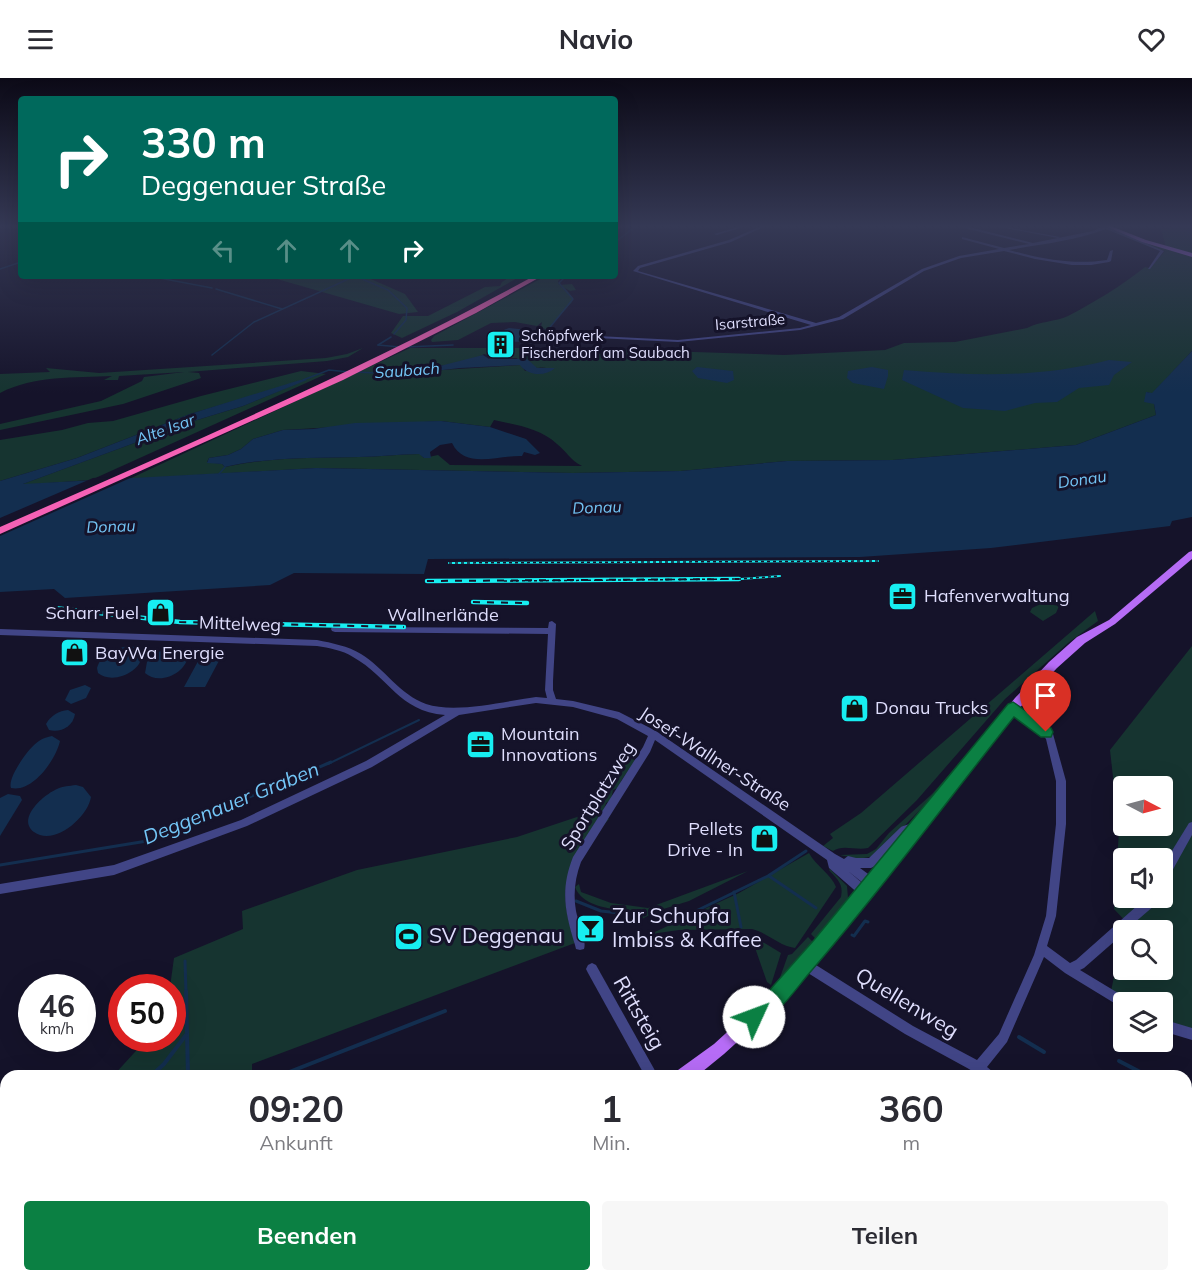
<!DOCTYPE html>
<html lang="de">
<head>
<meta charset="utf-8">
<style>
	body { margin:0; font-family:Mulish,sans-serif; background:#f7f7f7; color:#2b2b33; height:100vh; display:flex; flex-direction:column; font-size:22px; white-space:nowrap }
	* { box-sizing:border-box; margin:0 }
	p { font-size:20px; color:#7c7c81 }
	.icon { flex:none; width:33px; height:33px; fill:none; stroke:currentColor; stroke-width:2; stroke-linecap:round; stroke-linejoin:round }
	.map { position:relative; flex:1; overflow:hidden }
	.side { position:absolute; left:0px; top:992px; width:1192px; height:212px; display:flex; flex-direction:column; background:#fff; border-radius:18px 18px 0 0; box-shadow:0 6px 24px #0002 }
	.side>* { flex:none }
	.hud { position:absolute; left:18px; top:18px; width:600px; height:183px; border-radius:6px; box-shadow:0 6px 24px #0002; background:#00695c; color:#fff; overflow:hidden }
	.needle { width:39px; rotate:96deg }
	.buttons { position:absolute; left:1113px; top:698px; display:grid; gap:12px }
	.buttons a { display:grid; place-items:center; width:60px; height:60px; border-radius:6px; background:#fff; box-shadow:0 6px 24px #0002; font-size:30px }
	.speed { position:absolute; left:18px; top:896px; display:flex; gap:12px; font-size:30px; font-weight:700; text-align:center }
	.speed>* { display:grid; place-content:center; width:78px; height:78px; border-radius:50%; background:#fff; box-shadow:0 6px 24px #0002; line-height:1 }
	.speed small { font-size:15px; font-weight:400 }
	.speed .limit { border:9px solid #d22; background:#fff; color:#111 }
	.pin { position:absolute; display:grid; place-items:center; width:51px; height:51px; color:#fff; margin:-62px -26px; border-radius:50% 50% 50% 0; rotate:-45deg; box-shadow:0 0 6px #0007 }
	.pin .icon { rotate:45deg }
	.me { position:absolute; width:66px; margin:-33px; rotate:47deg; stroke-linejoin:round; filter:drop-shadow(0 0 4px #0008) }
	.turn { display:flex; align-items:center; gap:21px; height:126px; padding:0 24px; font-size:27px }
	.turn .icon { width:78px; height:78px; stroke-width:2.5 }
	.turn b { display:block; font-size:42px; line-height:51px }
	.lanes { display:flex; align-items:center; height:57px; padding:0 24px; background:#0003; justify-content:center; gap:30px; direction:ltr }
	.lanes .off { opacity:.35 }
	.eta { display:flex; justify-content:space-evenly; align-items:center; height:102px; text-align:center }
	.eta b { font-size:36px; font-weight:700; line-height:42px }
	.primary-button { display:flex; gap:12px; margin-top:auto; padding:12px 24px }
	.primary-button a { flex:1; height:69px; border-radius:6px; background:#0b8043; color:#fff; font-size:24px; font-weight:700; line-height:69px; text-align:center }
	.primary-button a+a { background:#f7f7f7; color:#2b2b33 }
	header { display:flex; justify-content:space-between; align-items:center; height:78px; padding:0 24px; background:#fff; font-size:27px; font-weight:700 }
	.map>svg:first-child { display:block }
	.green { fill:#163430; fill-rule:evenodd }
	.water { fill:#132e4f }
	.pier { fill:#15132a }
	.lines { fill:none; stroke-linecap:round; stroke-linejoin:round }
	.stream-far3 { stroke:#132e4f; stroke-width:1.5 }
	.stream-far2 { stroke:#132e4f; stroke-width:2 }
	.stream-far1 { stroke:#132e4f; stroke-width:3 }
	.stream { stroke:#132e4f; stroke-width:4 }
	.minor { fill:#414586; fill-rule:evenodd }
	.major { fill:#b66cf6; fill-rule:evenodd }
	.highway { fill:#f561b5; fill-rule:evenodd }
	.rail-far2-casing { stroke:#17eef1; stroke-width:2 }
	.rail-far1-casing { stroke:#17eef1; stroke-width:4.5 }
	.rail-casing { stroke:#17eef1; stroke-width:6 }
	.rail-far2 { stroke:#15132a; stroke-width:1.5; stroke-dasharray:3; stroke-linecap:butt }
	.rail-far1 { stroke:#15132a; stroke-width:2; stroke-dasharray:7; stroke-linecap:butt }
	.rail { stroke:#15132a; stroke-width:4; stroke-dasharray:10; stroke-linecap:butt }
	.route { fill:#0b8043; stroke:#07532c; stroke-width:1.5 }
	.labels { text-anchor:middle; stroke-width:6; stroke-linejoin:round; paint-order:stroke }
	.far-street-label { font-size:15px; fill:#dfdefd; stroke:#15132a }
	.far-poi-label { font-size:15px; fill:#dfdefd; stroke:#15132a; text-anchor:start }
	.far-water-label { font-size:16px; font-style:italic; fill:#73c5f6; stroke:#15132a }
	.poi-label { font-size:18px; fill:#dfdefd; stroke:#15132a; text-anchor:start }
	.street-label { font-size:18px; fill:#dfdefd; stroke:#15132a }
	.water-label { font-size:20px; font-style:italic; fill:#73c5f6; stroke:#15132a }
	.near-poi-label { font-size:21px; fill:#dfdefd; stroke:#15132a; text-anchor:start }
	.near-street-label { font-size:21px; fill:#dfdefd; stroke:#15132a }
</style>
</head>
<body>
<header><svg class="icon" aria-label="menu" viewBox="0 0 24 24"><path d="M4 6h16M4 12h16M4 18h16"/></svg>Navio<svg class="icon" aria-label="heart" viewBox="0 0 24 24"><path d="M12 20l-8-8c-3-5 5-10 8-4 3-6 11-1 8 4z"/></svg></header>
<div class="map">
<svg width="1192" height="1202" viewBox="0 0 1192 1202">
	<rect width="100%" height="100%" fill="#15132a"/>
	<g class="green">
		<polygon points="1171,147 1192,147 1192,176 1166,169 1161,151 1170,151"/>
		<path d="M1129,159L1192,178V273L1152,316L1147,314L1154,326L1156,337L1076,367L893,382L787,383L681,393L573,395L316,390L129,401L410,270H570L784,277L885,272L904,265L955,264L1027,250C1040,243 1055,244 1068,238C1095,224 1121,208 1145,189L1150,190L1165,173ZM484,276L492,278L489,281L516,280L537,290L546,289L525,293L521,287L410,294L391,298L374,296C407,280 453,297 484,276ZM494,342C516,347 540,350 557,366C568,375 569,381 582,388L450,387L438,377L424,380L420,376C399,376 379,379 359,379C315,380 269,379 225,389L222,386L207,384L209,380L228,377L241,371L253,361L283,352L441,343L490,349Z"/>
		<polygon points="257,198 364,198 405,216 418,234 399,236 270,199"/>
		<polygon points="511,198 521,198 457,234 402,260 391,255 403,238 428,238 485,209 500,208 502,204"/>
		<polygon points="546,198 564,198 558,203 559,207 572,206 576,212 570,213 565,210 573,220 572,224 547,252 541,249 542,244 537,248 515,244 491,245 458,262 432,264 431,262 434,258"/>
		<path d="M363,270L348,279L327,283L188,294L199,295L201,300L123,326L0,352V346L101,323L142,303L144,299L184,294L119,298L118,302H104L112,298C74,300 35,297 0,315V296L50,294L46,290L99,295L326,280L347,276Z"/>
		<polygon points="301,293 326,296 91,402 20,407 197,342 243,328 305,302 190,336 77,380 0,403 0,362 62,352 88,345 113,343 201,318"/>
		<polygon points="1043,525 1059,528 1056,535 1043,543 1030,534 1032,530"/>
		<path d="M1095,533L1098,543L1068,565L1005,621L917,722L868,770C856,773 843,766 833,773L823,768L833,760L830,756L861,735Z"/>
		<path d="M1192,568V951L1163,941L1162,924H1132L1111,913L1115,894L1123,890L1162,891V852H1134L1114,831L1119,753L1110,672ZM1124,708H1162V747H1124ZM1124,780H1162V819H1124Z"/>
		<polygon points="1016,620 954,697 875,778 858,781 840,777 867,776 876,771 889,755 932,716"/>
		<path d="M632,679L635,683L621,703L620,709L613,712L611,722L606,725L604,732L599,736L609,741C569,789 554,801 575,865L252,986V997L113,998L145,963L172,960V909H170L174,880L243,851L242,833L357,792L517,759L589,735L598,722L603,706L619,686Z"/>
		<path d="M809,775C816,788 831,796 836,809L795,870C779,868 768,855 752,851L679,852L658,855L631,865L739,815Z"/>
		<path d="M830,791L847,808L848,820L816,861L811,856L841,819C844,806 837,801 829,792Z"/>
		<path d="M748,793L689,823L657,833L629,848L621,833C604,829 582,827 575,809L579,806L581,814L611,825L648,830Z"/>
		<polygon points="747,858 756,860 781,875 771,907 767,904 753,864 750,865"/>
		<polygon points="808,859 813,864 777,908 788,877 792,876"/>
		<polygon points="1187,1156 1192,1157 1192,1202 1107,1202 1107,1197 1186,1197"/>
	</g>
	<g class="water">
		<path d="M509,250L548,254C533,263 516,267 500,261L503,259L501,253Z"/>
		<polygon points="1192,273 1192,439 1172,443 1170,448 991,470 860,479 428,481 424,496 294,495 270,507 65,520 54,511 0,514 0,403 77,380 190,336 300,302 307,302 243,328 197,342 23,406 316,390 573,395 681,393 787,383 893,382 1076,367 1156,337 1154,326 1144,324 1146,314 1152,315"/>
		<path d="M483,277L489,281H527L537,290H555C545,299 528,298 520,287L460,290L391,298L374,297L409,288L436,289Z"/>
		<path d="M1109,282L1132,284L1114,297L1109,307L1079,310L1057,324L1035,325L1005,333L963,330L902,302L904,292C977,298 1038,300 1109,282Z"/>
		<polygon points="697,289 733,293 734,302 727,305 698,300 692,293"/>
		<polygon points="872,289 888,292 888,298 884,311 853,305 847,300 848,293"/>
		<path d="M441,343L490,349L526,361L540,375L535,377L524,374L522,378C498,377 465,392 452,365L440,367L430,374L431,380H424L419,376C399,376 379,379 359,379C315,380 268,379 225,389L222,386L207,385L209,380L228,377L241,371L253,361L283,352L313,351L355,345Z"/>
		<path d="M129,568L135,569L142,575C143,594 112,607 98,595L97,590C101,576 115,570 129,568Z"/>
		<path d="M174,569L181,570L188,577C187,595 159,608 145,595L147,584L158,574Z"/>
		<polygon points="202,576 222,577 205,609 184,609"/>
		<polygon points="85,607 91,610 86,620 71,626 65,622 70,612"/>
		<path d="M68,632L75,636C73,649 60,655 49,652L46,646C51,637 59,633 68,632Z"/>
		<path d="M52,658L60,663C56,681 33,715 11,710C7,700 29,669 39,663C43,660 48,659 52,658Z"/>
		<path d="M76,707L83,709L91,719C88,739 54,769 34,754C16,740 45,716 57,711C63,708 69,708 76,707Z"/>
		<polygon points="8,716 20,718 22,722 0,758 0,720"/>
	</g>
	<polygon class="pier" points="137,397 0,458 0,440 93,400"/>
	<g class="lines">
		<g class="stream-far3">
			<polyline points="1188,155 1189,147"/>
			<polyline points="615,164 638,147"/>
			<polyline points="0,191 21,184"/>
			<polyline points="149,198 212,210"/>
			<polyline points="355,198 388,212 407,230 406,242 394,256"/>
			<polyline points="432,198 460,200"/>
			<polyline points="216,211 282,231"/>
			<polyline points="546,254 573,221 559,205 566,198"/>
			<polyline points="378,267 400,269"/>
			<polyline points="378,267 391,259"/>
			<polyline points="405,269 453,267"/>
			<polyline points="212,277 254,244 355,198"/>
			<polyline points="357,294 376,295"/>
			<polyline points="303,302 329,292 349,294"/>
			<polyline points="219,396 225,389"/>
		</g>
		<polyline class="stream-far2" points="328,686 419,642"/>
		<g class="stream-far1">
			<polyline points="0,787 147,763 331,684"/>
			<polyline points="769,798 816,830"/>
			<polyline points="734,814 741,849"/>
			<polyline points="576,823 601,833 638,837"/>
			<polyline points="692,835 768,798 806,773"/>
			<polyline points="852,857 854,858 865,843 868,844"/>
			<polyline points="185,883 186,915"/>
		</g>
		<g class="stream">
			<polyline points="186,913 188,998"/>
			<polyline points="1019,959 1044,974"/>
			<polyline points="1119,983 1148,998"/>
			<polyline points="151,998 164,986 186,957"/>
			<polyline points="279,998 445,933"/>
			<polyline points="1186,1008 1192,1010"/>
			<polyline points="0,1071 6,1069"/>
		</g>
		<g class="minor">
			<polygon points="745,147 750,147 717,157 714,156"/>
			<path d="M764,147H768L731,164L640,190L638,193L816,245L839,239L922,191L959,178L999,171L962,161V159L1004,170L1029,166L964,150L965,148L1033,165L1093,153L1104,148L1114,147L1109,149L1164,173L1150,191H1148L1160,173L1106,151C1075,163 1041,166 1009,172C1042,181 1073,187 1107,182L1110,173L1113,172L1111,183L1109,184L1091,187H1072L1035,181L1004,173L961,180L924,193L843,241L800,252L678,264L597,260L551,254L549,253L551,252L597,258L678,262L800,250L811,247L633,193L638,188L729,162Z"/>
			<polygon points="989,147 995,147 1060,159 1058,160"/>
			<path d="M552,543L556,546L553,603V612L556,621L573,623L619,634L656,653L835,776L844,781L848,778L856,780H869L901,749C906,747 915,744 920,746L922,749L920,752L907,756L875,788L871,790H860L875,801L876,805L875,809L871,810L867,809L848,793L868,809L869,813L868,817L864,818L860,817L829,790L827,782L655,662L650,674L581,784C575,800 573,816 576,833C578,844 587,861 584,871L580,872L576,871L575,867C565,834 560,812 573,779L643,669L648,658L617,641L573,629L536,625L459,637L372,689L247,748L114,797L0,816V806L114,787L241,742L366,683L445,637C398,633 389,599 353,579C342,572 329,570 317,568L0,557V551L317,562C332,565 348,568 361,576C384,590 400,617 426,626C456,636 505,623 536,619L547,620L545,612L548,556L335,554L332,553L331,551L332,549L548,550L549,544Z"/>
			<polygon points="1013,627 1047,649 1053,656 1066,703 1066,746 1056,838 1047,868 1070,885 1076,882 1147,819 1158,819 1155,827 1126,852 1124,852 1124,855 1084,890 1080,892 1128,921 1129,924 1124,924 1124,931 1065,895 1044,879 1007,964 987,989 993,994 995,998 972,998 972,993 969,991 905,956 800,890 798,886 800,882 804,880 808,882 913,948 977,982 999,956 1034,877 1046,838 1056,746 1056,703 1046,661 1041,655 1010,632 1009,630 1010,628"/>
			<polygon points="1192,744 1192,757 1166,804 1162,805 1162,789 1189,745"/>
			<polygon points="592,885 596,887 658,998 645,998 588,895 586,891 588,887"/>
			<polygon points="1162,941 1192,950 1192,962 1162,953"/>
			<polygon points="1186,1098 1192,1099 1192,1113 1186,1112"/>
			<polygon points="82,1197 96,1197 95,1202 81,1202"/>
			<polygon points="506,1197 520,1197 519,1202 505,1202"/>
			<polygon points="878,1197 894,1197 892,1202 876,1202"/>
			<rect x="1055" y="1197" width="14" height="5"/>
		</g>
		<g class="major">
			<polygon points="1103,147 1108,147 1146,162 1192,175 1192,179 1142,164"/>
			<polygon points="1192,473 1192,481 1115,546 1085,565 1057,590 1023,626 826,873 779,926 724,976 697,998 676,998 678,992 714,966 769,916 816,863 1015,620 1049,584 1077,559 1109,542 1189,474"/>
			<polygon points="91,1197 117,1197 115,1202 89,1202"/>
		</g>
		<g class="highway">
			<polygon points="618,147 624,147 615,153 615,149"/>
			<path d="M534,198H542L476,235L343,302L0,456V449C180,370 361,292 534,198Z"/>
		</g>
		<defs>
			<g id="rail-far2">
				<polyline points="449,485 878,483"/>
				<polyline points="504,503 741,501 780,498"/>
			</g>
			<g id="rail-far1">
				<polyline points="427,503 739,501"/>
				<polyline points="473,524 527,525"/>
				<polyline points="54,530 180,544 404,549"/>
			</g>
			<polyline id="rail" points="0,1104 6,1102"/>
		</defs>
		<use href="#rail-far2" class="rail-far2-casing"/>
		<use href="#rail-far1" class="rail-far1-casing"/>
		<use href="#rail" class="rail-casing"/>
		<use href="#rail-far2" class="rail-far2"/>
		<use href="#rail-far1" class="rail-far1"/>
		<use href="#rail" class="rail"/>
	</g>
	<linearGradient id="sky" x2="0" y2="1"><stop stop-color="#0c0a17"/><stop offset="0.47" stop-color="#353955"/><stop offset="1" stop-color="#353955" stop-opacity="0"/></linearGradient>
	<rect width="1192" height="315" fill="url(#sky)"/>
	<path class="route" d="M1013,624L1051,650L1053,654L1051,659H1041L1014,639C947,723 883,810 812,892C796,910 778,939 754,949L748,946L745,939L748,932L767,915L814,862L1008,626Z"/>
	<defs>
		<symbol id="building-square" viewBox="-11 -11 22 22"><rect x="-9" y="-9" width="18" height="18" rx="4" fill="#17eef1" stroke="#15132a"/><path d="M-4-6H4V6H1V3H-1V6H-4ZM-2.5-4.3h1.7v1.8h-1.7ZM.8-4.3h1.7v1.8H.8ZM-2.5-1h1.7V.8h-1.7ZM.8-1h1.7V.8H.8Z" fill="#111"/></symbol>
		<symbol id="office-square" viewBox="-11 -11 22 22"><rect x="-9" y="-9" width="18" height="18" rx="4" fill="#17eef1" stroke="#15132a"/><path d="M-6-3h4V-5.5h4V-3h4V5H-6ZM-1-4.5V-3h2v-1.5ZM-6 0V1H6V0Z" fill="#111"/></symbol>
		<symbol id="shop-square" viewBox="-11 -11 22 22"><rect x="-9" y="-9" width="18" height="18" rx="4" fill="#17eef1" stroke="#15132a"/><path d="M-5-2.5h2.3a2.7 3.5 0 0 1 5.4 0H5L5.5 6h-11ZM-1.5-2.5h3a1.5 2.3 0 0 0-3 0Z" fill="#111"/></symbol>
		<symbol id="bar-square" viewBox="-11 -11 22 22"><rect x="-9" y="-9" width="18" height="18" rx="4" fill="#17eef1" stroke="#15132a"/><path d="M-6-5H6L.8 .8V4.5H3.5V6h-7V4.5H-.8V.8Z" fill="#111"/></symbol>
		<symbol id="stadium-square" viewBox="-11 -11 22 22"><rect x="-9" y="-9" width="18" height="18" rx="4" fill="#17eef1" stroke="#15132a"/><path d="M0-5a6.5 5 0 1 0 0 10a6.5 5 0 1 0 0-10ZM-3.5-1.8h7v3.6h-7Z" fill="#111"/></symbol>
	</defs>
	<g fill-rule="evenodd">
		<use href="#building-square" x="484" y="250" width="33" height="33"/>
		<use href="#office-square" x="886" y="502" width="33" height="33"/>
		<use href="#shop-square" x="144" y="518" width="33" height="33"/>
		<use href="#shop-square" x="58" y="558" width="33" height="33"/>
		<use href="#shop-square" x="838" y="614" width="33" height="33"/>
		<use href="#office-square" x="464" y="650" width="33" height="33"/>
		<use href="#shop-square" x="748" y="744" width="33" height="33"/>
		<use href="#bar-square" x="574" y="834" width="33" height="33"/>
		<use href="#stadium-square" x="392" y="842" width="33" height="33"/>
	</g>
	<g class="labels">
		<g class="far-street-label">
			<text transform="translate(750 244) rotate(-5)" y="5">Isarstraße</text>
		</g>
		<g class="far-poi-label">
			<text x="521" y="263">Schöpfwerk<tspan x="521" dy="17">Fischerdorf am Saubach</tspan></text>
		</g>
		<g class="far-water-label">
			<text transform="translate(407 292) rotate(-4)" y="6">Saubach</text>
			<text transform="translate(165 351) rotate(-20)" y="6">Alte Isar</text>
			<text transform="translate(1082 401) rotate(-8)" y="6">Donau</text>
			<text transform="translate(597 429) rotate(-2)" y="6">Donau</text>
			<text transform="translate(111 448) rotate(-2)" y="6">Donau</text>
		</g>
		<g class="poi-label">
			<text x="924" y="524">Hafenverwaltung</text>
			<text x="139" y="541" text-anchor="end">Scharr Fuel</text>
			<text x="95" y="581">BayWa Energie</text>
			<text x="875" y="636">Donau Trucks</text>
			<text x="501" y="662">Mountain<tspan x="501" dy="21">Innovations</tspan></text>
			<text x="743" y="757" text-anchor="end">Pellets<tspan x="743" dy="21">Drive - In</tspan></text>
		</g>
		<g class="street-label">
			<text x="443" y="543">Wallnerlände</text>
			<text transform="translate(240 546) rotate(2)" y="6">Mittelweg</text>
			<text transform="translate(715 681) rotate(33)" y="6">Josef-Wallner-Straße</text>
			<text transform="translate(598 718) rotate(-58)" y="6">Sportplatzweg</text>
		</g>
		<g class="water-label">
			<text transform="translate(231 725) rotate(-22)" y="7">Deggenauer Graben</text>
		</g>
		<g class="near-poi-label">
			<text x="612" y="845">Zur Schupfa<tspan x="612" dy="24">Imbiss &amp; Kaffee</tspan></text>
			<text x="429" y="865">SV Deggenau</text>
		</g>
		<g class="near-street-label">
			<text transform="translate(907 925) rotate(31)" y="7">Quellenweg</text>
			<text transform="translate(639 935) rotate(60)" y="7">Rittsteig</text>
		</g>
	</g>
</svg>
<div class="buttons">
<a><svg class="needle" viewBox="-14 -14 28 28"><path d="M0-13l5 13h-10z" fill="#e53935"/><path d="M0 13l5-13h-10z" fill="#7c7c81"/></svg></a>
<a><svg class="icon" aria-label="sound" viewBox="0 0 24 24"><path d="M4 9h4l5-4v14l-5-4H4zM17 9q2 3 0 6"/></svg></a>
<a><svg class="icon" aria-label="search" viewBox="0 0 24 24"><circle cx="10" cy="10" r="6"/><path d="M15 15l6 6"/></svg></a>
<a><svg class="icon" aria-label="layers" viewBox="0 0 24 24"><path d="M12 4l9 5-9 5-9-5zM3 14l9 5 9-5"/></svg></a>
</div>
<div class="speed"><div>46<small>km/h</small></div><div class="limit">50</div></div>
<div class="pin" style="left:1046px;top:654px;background:#d93025"><svg class="icon" aria-label="arrive" viewBox="0 0 24 24"><path d="M6 21V4h12l-3 4 3 4H6"/></svg></div>
<svg class="me" style="left:754px;top:939px" viewBox="-20 -20 40 40"><circle r="19" fill="#fff"/><path d="M0-13L10 11 0 6-10 11z" fill="#0b8043"/></svg>
<div class="hud">
<div class="turn"><svg class="icon" aria-label="right" viewBox="0 0 24 24"><path d="M7 20v-9h11M14 6l5 5-5 5"/></svg><div><b>330 m</b>Deggenauer Straße</div></div>
<div class="lanes"><svg class="icon off" aria-label="left" viewBox="0 0 24 24"><path d="M17 20v-9H6M10 6l-5 5 5 5"/></svg><svg class="icon off" aria-label="ahead" viewBox="0 0 24 24"><path d="M12 20V5M6 11l6-6 6 6"/></svg><svg class="icon off" aria-label="ahead" viewBox="0 0 24 24"><path d="M12 20V5M6 11l6-6 6 6"/></svg><svg class="icon" aria-label="right" viewBox="0 0 24 24"><path d="M7 20v-9h11M14 6l5 5-5 5"/></svg></div>
</div>
<section class="side">
<div class="eta">
<div><b>09:20</b><p>Ankunft</p></div>
<div><b>1</b><p>Min.</p></div>
<div><b>360</b><p>m</p></div>
</div>
<div class="primary-button"><a>Beenden</a><a>Teilen</a></div>
</section>
</div>
</body>
</html>
